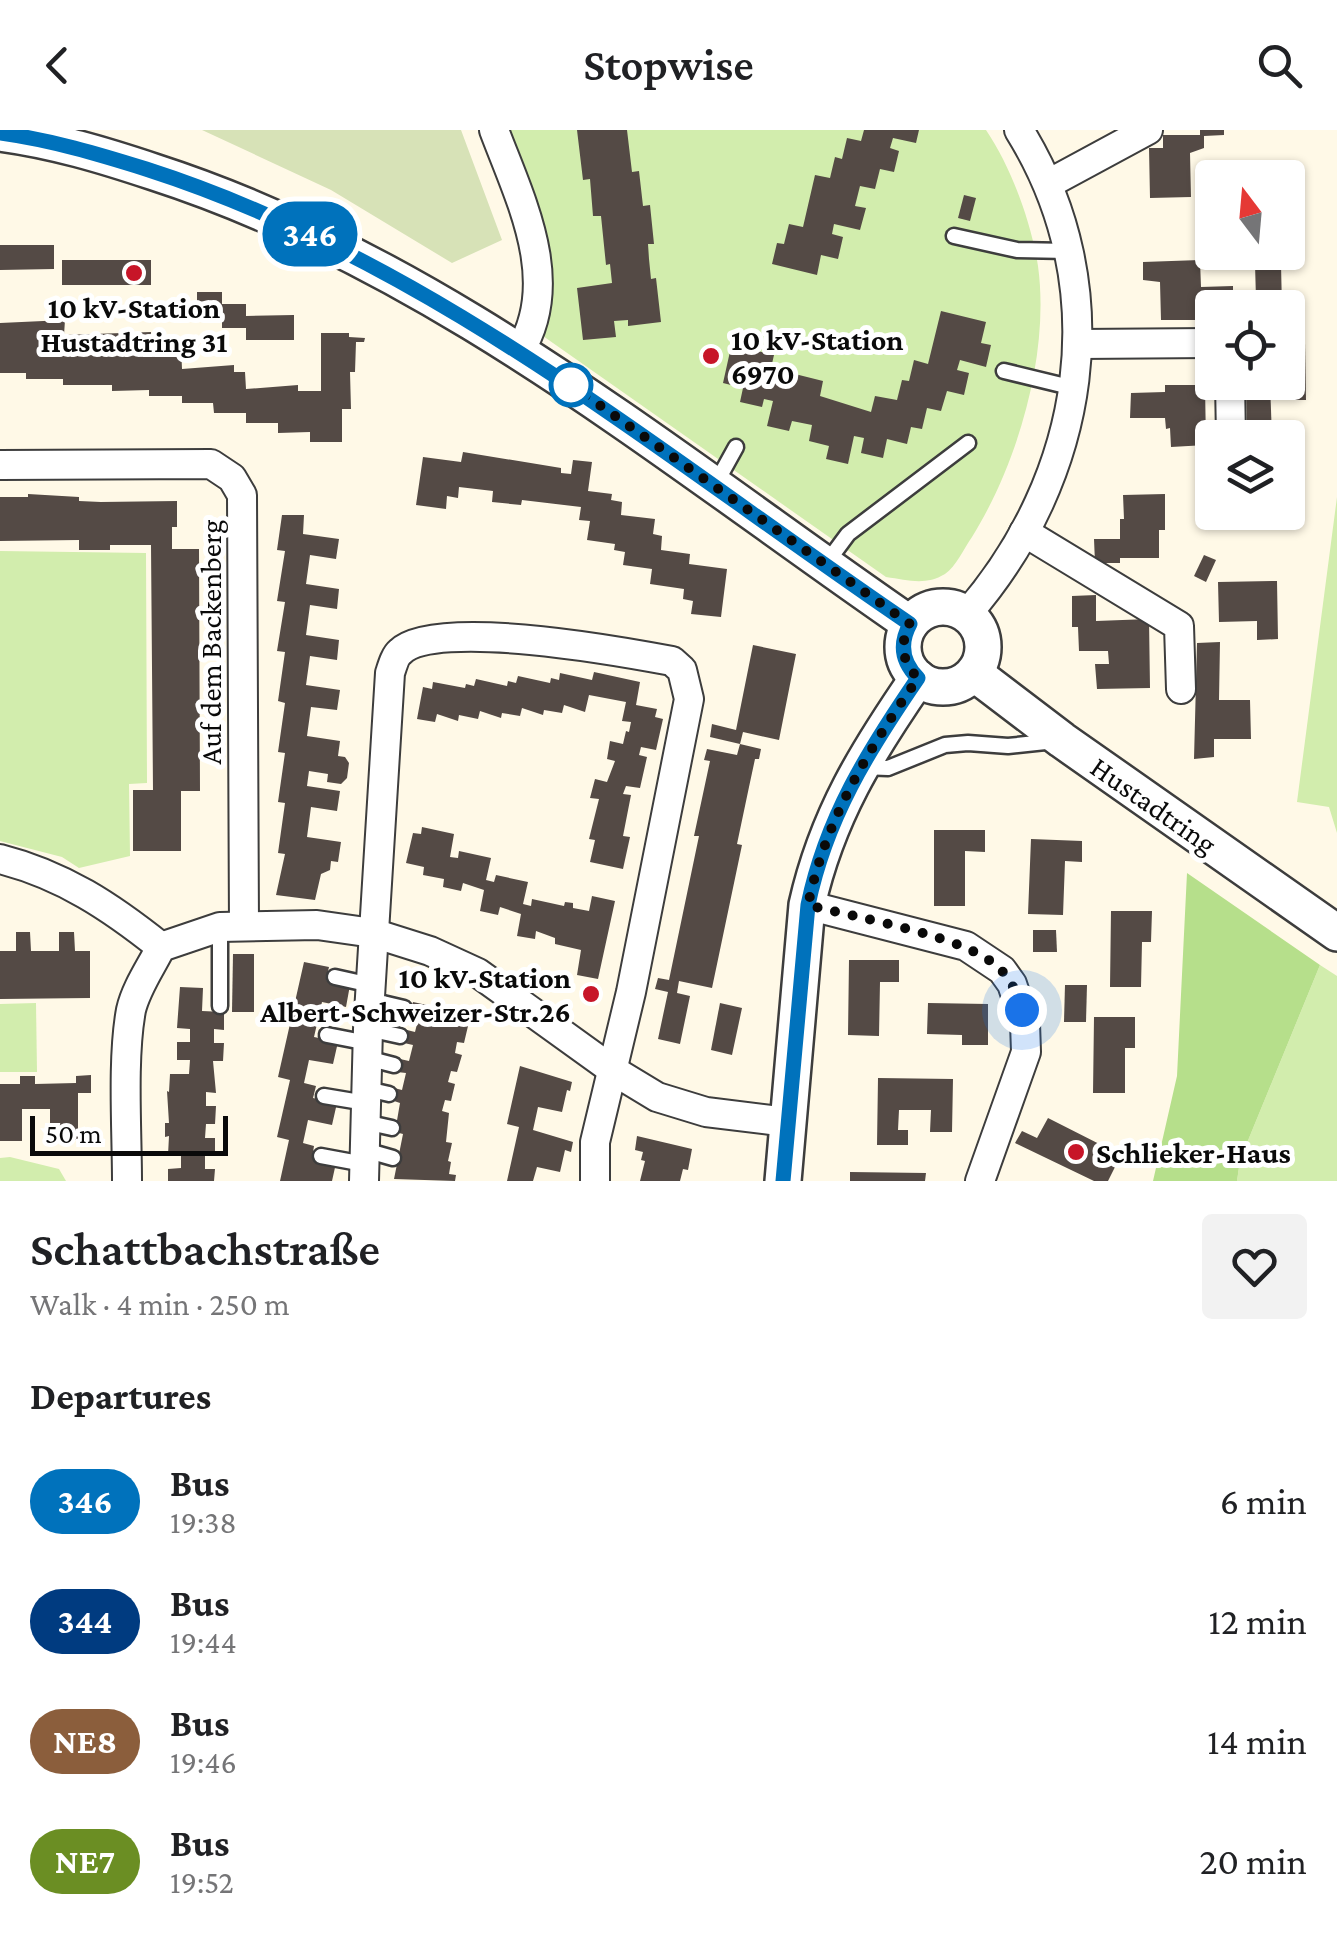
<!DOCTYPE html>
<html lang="en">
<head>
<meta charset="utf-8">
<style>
  body { margin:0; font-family:"Crimson Pro",serif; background:#f2f2f2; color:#202124; height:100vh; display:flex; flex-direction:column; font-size:38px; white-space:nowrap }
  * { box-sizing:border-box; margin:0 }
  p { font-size:32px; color:#757577 }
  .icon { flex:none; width:55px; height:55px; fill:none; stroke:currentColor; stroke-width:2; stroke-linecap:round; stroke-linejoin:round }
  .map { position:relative; height:1051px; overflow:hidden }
  .drawer { display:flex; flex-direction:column; background:#fff; flex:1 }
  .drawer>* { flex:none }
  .badge { padding:0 20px; border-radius:32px; font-size:35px; line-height:65px }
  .needle { width:65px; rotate:344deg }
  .fabs { position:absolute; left:1195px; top:30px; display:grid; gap:20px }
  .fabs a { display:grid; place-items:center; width:110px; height:110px; border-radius:10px; background:#fff; box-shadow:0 2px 8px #0004; font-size:50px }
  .scale { position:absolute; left:30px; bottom:25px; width:198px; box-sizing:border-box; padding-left:10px; border:5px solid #0a0a0a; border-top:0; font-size:28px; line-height:35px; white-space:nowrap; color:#0a0a0a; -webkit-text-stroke:8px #fff; paint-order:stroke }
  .you { position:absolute; width:50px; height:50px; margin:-25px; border:8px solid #fff; border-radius:50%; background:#1a73e8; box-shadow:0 0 0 15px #1a73e833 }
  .map>.badge { position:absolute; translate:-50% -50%; box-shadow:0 0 0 5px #fff }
  h2 { padding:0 30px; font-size:38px; line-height:90px }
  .round { display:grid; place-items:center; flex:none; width:105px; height:105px; border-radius:10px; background:#f2f2f2 }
  .overview { display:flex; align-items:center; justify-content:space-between; height:170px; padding:0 30px }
  h1 { font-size:48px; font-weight:600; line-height:75px }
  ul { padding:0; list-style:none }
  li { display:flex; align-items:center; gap:30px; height:120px; padding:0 30px }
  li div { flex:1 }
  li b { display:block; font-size:38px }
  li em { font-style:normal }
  li .badge { min-width:110px; font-weight:700; text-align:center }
  header { display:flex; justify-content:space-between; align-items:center; height:130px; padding:0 30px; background:#fff; font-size:45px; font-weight:600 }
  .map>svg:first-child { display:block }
  .green { fill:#d2edad }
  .forest { fill:#b6df8b }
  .cemetery { fill:#d7e2b7 }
  .building { fill:#544a45 }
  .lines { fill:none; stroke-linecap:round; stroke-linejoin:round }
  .service-casing { stroke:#3d3d3d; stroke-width:19 }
  .minor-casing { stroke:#3d3d3d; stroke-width:32 }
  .tertiary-casing { stroke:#3d3d3d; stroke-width:40 }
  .service { stroke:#fff; stroke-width:14 }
  .minor { stroke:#fff; stroke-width:28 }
  .tertiary { stroke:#fff; stroke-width:35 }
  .line-casing { stroke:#fff; stroke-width:22 }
  .line { stroke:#0072bc; stroke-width:15 }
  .walk { stroke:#0a0a0a; stroke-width:10; stroke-dasharray:0 18 }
  .poi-dot { fill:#c71528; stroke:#fff; stroke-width:4 }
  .stop-dot { fill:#fff; stroke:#0072bc; stroke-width:5 }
  .labels { text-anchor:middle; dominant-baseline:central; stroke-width:10; stroke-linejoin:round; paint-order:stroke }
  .poi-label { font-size:30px; font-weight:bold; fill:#0a0a0a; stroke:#fff; text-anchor:start }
  .street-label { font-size:30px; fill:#0a0a0a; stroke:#fff }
</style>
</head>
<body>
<header><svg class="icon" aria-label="back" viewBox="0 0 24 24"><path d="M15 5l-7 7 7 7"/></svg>Stopwise<svg class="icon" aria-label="search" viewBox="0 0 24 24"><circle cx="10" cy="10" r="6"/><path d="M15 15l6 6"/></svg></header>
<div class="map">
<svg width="1337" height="1051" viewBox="0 0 1337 1051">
  <rect width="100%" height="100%" fill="#fff9e7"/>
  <!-- green -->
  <g class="green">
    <path d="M 508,0 L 986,0 C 1011,37 1031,91 1038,136 C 1050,223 1018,333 972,407 C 964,418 956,437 945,444 C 925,456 908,450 886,447 L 543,206 L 547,153 L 544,100 Z"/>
    <path d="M 1337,367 L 1337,703 L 1329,677 L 1297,672 Z"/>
    <path d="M 0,421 L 146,423 L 147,653 L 129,654 L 130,726 L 79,738 L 62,727 L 0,711 Z"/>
    <path d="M 1320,835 L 1337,846 L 1337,1051 L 1237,1051 L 1240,1030 Z"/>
    <path d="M 36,873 L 37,942 L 0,942 L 0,874 Z"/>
    <path d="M 10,1027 L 59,1039 L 66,1051 L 0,1051 L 0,1028 Z"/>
  </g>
  <!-- forest -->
  <path class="forest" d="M 1187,743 L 1320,835 L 1240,1030 L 1237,1051 L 1153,1051 L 1177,946 Z"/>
  <!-- cemetery -->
  <path class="cemetery" d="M 202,0 L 461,0 L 502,110 L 452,133 L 331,60 Z"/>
  <!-- building -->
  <g class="building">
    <path d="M 577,0 L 627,0 L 632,42 L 639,41 L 643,76 L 650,75 L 654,114 L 648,114 L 649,129 L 651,149 L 656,148 L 661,192 L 628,196 L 628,190 L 614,191 L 616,207 L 583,210 L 577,158 L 612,153 L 610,134 L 606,135 L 601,86 L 593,86 L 590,49 L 583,50 Z"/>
    <path d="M 864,0 L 919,0 L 916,13 L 893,8 L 890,18 L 899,21 L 894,42 L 880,39 L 875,59 L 860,56 L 855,76 L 866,78 L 860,100 L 834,94 L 832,104 L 843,107 L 838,129 L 821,125 L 817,145 L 772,134 L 777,113 L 784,114 L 789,94 L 803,97 L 815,45 L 830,48 L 835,27 L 842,29 L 847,8 L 861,11 Z"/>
    <path d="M 1200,0 L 1224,0 L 1224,5 L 1204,6 L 1204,18 L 1190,23 L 1191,67 L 1150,68 L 1149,18 L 1163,18 L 1163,5 L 1200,5 Z"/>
    <path d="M 964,65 L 976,68 L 970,91 L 958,88 Z"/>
    <path d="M 1288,98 L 1297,98 L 1298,134 L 1281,134 L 1282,178 L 1245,178 L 1245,169 L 1256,169 L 1255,134 L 1248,135 L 1247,122 L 1288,122 Z"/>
    <path d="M 0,115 L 54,115 L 54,139 L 0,140 Z"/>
    <rect x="62" y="130" width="89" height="25"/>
    <path d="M 1200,130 L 1201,157 L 1233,156 L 1233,178 L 1201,181 L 1201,190 L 1161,190 L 1160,152 L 1143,150 L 1143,132 Z"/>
    <path d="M 197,162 L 222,162 L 222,174 L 246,174 L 246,186 L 294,185 L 294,210 L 246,210 L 246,198 L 222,198 L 222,186 L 197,186 Z"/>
    <path d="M 941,181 L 986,192 L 981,213 L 991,215 L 986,237 L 960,230 L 957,240 L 969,243 L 964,265 L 947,261 L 941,281 L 927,278 L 922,299 L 911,297 L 907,314 L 887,309 L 883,328 L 861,323 L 864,308 L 854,306 L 848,334 L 826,329 L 829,316 L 809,311 L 812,295 L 792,291 L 789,301 L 767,296 L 773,271 L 764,269 L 762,277 L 740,272 L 743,258 L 723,253 L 733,208 L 755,214 L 753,220 L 774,225 L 771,238 L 823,251 L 820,266 L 871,282 L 875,266 L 897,270 L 902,250 L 909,251 L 914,230 L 928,234 Z"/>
    <path d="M 65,190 L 64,205 L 151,202 L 150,216 L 181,216 L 182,239 L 234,235 L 234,242 L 245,242 L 246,259 L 298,255 L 298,261 L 321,261 L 321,203 L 349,203 L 349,207 L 365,208 L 364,212 L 356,212 L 355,242 L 350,242 L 351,279 L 342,279 L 342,312 L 310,312 L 310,302 L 278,303 L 278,293 L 246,293 L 246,283 L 214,283 L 213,273 L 182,273 L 182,266 L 149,266 L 149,260 L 112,261 L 112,255 L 63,255 L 63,249 L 26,249 L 26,243 L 0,243 L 0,193 Z"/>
    <path d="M 1288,213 L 1305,213 L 1306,270 L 1290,270 Z"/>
    <path d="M 1246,252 L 1270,252 L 1272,308 L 1247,308 Z"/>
    <path d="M 1165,255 L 1205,255 L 1206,315 L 1171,317 L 1170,298 L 1166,299 L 1165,288 L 1130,288 L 1131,263 L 1165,262 Z"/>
    <path d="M 463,322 L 561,338 L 561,343 L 571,344 L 573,330 L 592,332 L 588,361 L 612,364 L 611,370 L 622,372 L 621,385 L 655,389 L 653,404 L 662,406 L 661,420 L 690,424 L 689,434 L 727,439 L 721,487 L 691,484 L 693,471 L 683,469 L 684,459 L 650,454 L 652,439 L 623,435 L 625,422 L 614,420 L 615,414 L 587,410 L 590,391 L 579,390 L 581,377 L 522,370 L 521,375 L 492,372 L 493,361 L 459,357 L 458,368 L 447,366 L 446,379 L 416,375 L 423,327 L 461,332 Z"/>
    <rect x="1288" y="327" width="14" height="41"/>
    <path d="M 28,364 L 79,367 L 79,371 L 101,372 L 177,371 L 177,397 L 172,397 L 172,419 L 199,419 L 200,661 L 181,661 L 181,721 L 133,721 L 133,660 L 153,660 L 151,415 L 110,415 L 110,420 L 79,420 L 79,410 L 0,411 L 0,367 L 28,367 Z"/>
    <path d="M 1165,364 L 1165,400 L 1159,400 L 1159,428 L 1120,428 L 1120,433 L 1095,433 L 1094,409 L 1120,409 L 1120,389 L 1124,389 L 1123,365 Z"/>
    <path d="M 1246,382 L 1269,382 L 1269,387 L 1247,388 Z"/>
    <path d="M 282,385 L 304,385 L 303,404 L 339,409 L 336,429 L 310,425 L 306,454 L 339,459 L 337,479 L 310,475 L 306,505 L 339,510 L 337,530 L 310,526 L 306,555 L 340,560 L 337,580 L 311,577 L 307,606 L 340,611 L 338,626 L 345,627 L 349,633 L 347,648 L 341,654 L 327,652 L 328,644 L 309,641 L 307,656 L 340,661 L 337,681 L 311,677 L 307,707 L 341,712 L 338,732 L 331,731 L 330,740 L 321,744 L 315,770 L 276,765 L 285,724 L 278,723 L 285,673 L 278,672 L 285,623 L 278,622 L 285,573 L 278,571 L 285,522 L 277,521 L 285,472 L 277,471 L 285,421 L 277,420 Z"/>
    <path d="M 1204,425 L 1216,430 L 1206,452 L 1194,446 Z"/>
    <path d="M 1277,451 L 1278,509 L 1257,510 L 1257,491 L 1219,492 L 1218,452 Z"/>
    <path d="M 1096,465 L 1096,491 L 1149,489 L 1150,558 L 1097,559 L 1095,534 L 1109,534 L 1108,521 L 1079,521 L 1078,497 L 1072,497 L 1072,466 Z"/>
    <path d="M 1220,512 L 1219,570 L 1250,570 L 1251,609 L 1214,609 L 1214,627 L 1194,629 L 1197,513 Z"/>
    <path d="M 753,515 L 796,524 L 779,610 L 743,602 L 740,614 L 761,619 L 759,629 L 755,629 L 749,657 L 737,714 L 742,715 L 712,858 L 679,851 L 677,863 L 690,866 L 680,914 L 658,909 L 668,862 L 655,859 L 658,848 L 669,850 L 699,706 L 694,706 L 710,631 L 704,630 L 707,619 L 737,625 L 740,614 L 710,607 L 712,594 L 736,600 Z"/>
    <path d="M 594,542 L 640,552 L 636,575 L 657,579 L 655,587 L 663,589 L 656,620 L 641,617 L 639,625 L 647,627 L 640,658 L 626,656 L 623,664 L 631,665 L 623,706 L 630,707 L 623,739 L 590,732 L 595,710 L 589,709 L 599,669 L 590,668 L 595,649 L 607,652 L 615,631 L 607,629 L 610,611 L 623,614 L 626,601 L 629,602 L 631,592 L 622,591 L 626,572 L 589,565 L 585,582 L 564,575 L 562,583 L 544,580 L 543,585 L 522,578 L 520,586 L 502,583 L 501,588 L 480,581 L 478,589 L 459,585 L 458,591 L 437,584 L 435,592 L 417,589 L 423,557 L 432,559 L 433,552 L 465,558 L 466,554 L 474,556 L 476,549 L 507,556 L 508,551 L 516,553 L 518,546 L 550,553 L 551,548 L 559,550 L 560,543 L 592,550 Z"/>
    <path d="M 422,697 L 454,704 L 450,727 L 458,728 L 459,721 L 491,728 L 486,750 L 494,752 L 496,745 L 528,752 L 523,774 L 531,776 L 532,769 L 564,776 L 565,772 L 573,773 L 573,778 L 589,781 L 592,766 L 615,771 L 598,849 L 577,845 L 581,820 L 555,814 L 555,808 L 536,801 L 535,809 L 517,806 L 521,784 L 500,777 L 498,785 L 480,781 L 484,760 L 463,753 L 461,761 L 443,757 L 444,749 L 423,745 L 424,737 L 406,733 L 413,703 L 421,704 Z"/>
    <path d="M 934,700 L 985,700 L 985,722 L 965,721 L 965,776 L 934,776 Z"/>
    <path d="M 1031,709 L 1082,711 L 1082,732 L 1065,731 L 1063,785 L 1028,784 Z"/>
    <path d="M 1111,781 L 1152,781 L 1151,812 L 1142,812 L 1141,857 L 1110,857 Z"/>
    <path d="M 1033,800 L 1056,800 L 1057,822 L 1033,822 Z"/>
    <path d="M 16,802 L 30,802 L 31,821 L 59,821 L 59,802 L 74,802 L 75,821 L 90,821 L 90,868 L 0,869 L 0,821 L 16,821 Z"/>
    <path d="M 233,824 L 254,824 L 254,882 L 232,882 Z"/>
    <path d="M 849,830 L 899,830 L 899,852 L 880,852 L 879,906 L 848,905 Z"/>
    <path d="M 304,832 L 329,837 L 326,850 L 350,855 L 346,877 L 322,872 L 314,907 L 338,912 L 333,934 L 309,930 L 304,953 L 316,956 L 313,968 L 337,973 L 332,995 L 308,990 L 303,1013 L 314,1016 L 312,1028 L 336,1033 L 332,1051 L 280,1051 L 289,1010 L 277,1007 L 290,950 L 278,947 Z"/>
    <path d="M 1065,855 L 1087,855 L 1086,892 L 1064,892 Z"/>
    <path d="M 180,857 L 203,858 L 202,881 L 224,882 L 224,900 L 214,899 L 214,913 L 224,913 L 223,931 L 213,931 L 216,963 L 206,962 L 206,976 L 216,976 L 215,994 L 206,994 L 205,1008 L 215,1008 L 215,1026 L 205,1026 L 205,1039 L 215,1039 L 214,1051 L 168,1051 L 168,1039 L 181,1038 L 181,1025 L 168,1025 L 169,1006 L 165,1007 L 165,993 L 169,993 L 167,961 L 169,962 L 170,944 L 189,944 L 190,930 L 177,930 L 177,912 L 190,912 L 190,899 L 177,898 Z"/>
    <path d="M 588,857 L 596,859 L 594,871 L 586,870 Z"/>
    <path d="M 413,872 L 464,883 L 461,895 L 468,896 L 464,913 L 457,912 L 455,923 L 462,925 L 457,942 L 451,941 L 448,952 L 455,954 L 451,971 L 445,970 L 442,981 L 449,983 L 446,1012 L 452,1013 L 448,1031 L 451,1032 L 449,1044 L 456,1045 L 455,1051 L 394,1049 L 403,1004 L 395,1002 L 400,973 L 391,970 L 394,958 L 402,960 L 406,943 L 397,942 L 400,929 L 409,931 L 413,915 L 404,913 L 407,900 L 415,902 L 419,886 L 410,884 Z"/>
    <path d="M 720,873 L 742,878 L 732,925 L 711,920 Z"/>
    <path d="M 928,873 L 988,874 L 988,915 L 962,915 L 962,905 L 927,904 Z"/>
    <path d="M 1094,887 L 1135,887 L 1135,918 L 1125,918 L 1125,963 L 1093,963 Z"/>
    <path d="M 520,936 L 572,952 L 570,961 L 567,960 L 562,982 L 538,977 L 533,1000 L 573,1012 L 571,1022 L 565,1020 L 560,1042 L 537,1037 L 533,1051 L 507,1051 L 519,997 L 507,994 Z"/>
    <path d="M 91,945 L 91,963 L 78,963 L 78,1010 L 50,1010 L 50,979 L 22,979 L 22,1011 L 0,1011 L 0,954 L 20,954 L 20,946 L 35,946 L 35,954 L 76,953 L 76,946 Z"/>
    <path d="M 878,948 L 953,949 L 952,1002 L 930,1002 L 931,980 L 899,980 L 898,1000 L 908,1000 L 908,1015 L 877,1015 Z"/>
    <path d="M 1048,988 L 1121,1025 L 1108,1051 L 1094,1051 L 1015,1013 L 1022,1001 L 1037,1008 Z"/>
    <path d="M 637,1006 L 692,1019 L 688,1040 L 683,1039 L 680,1051 L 640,1051 L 645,1031 L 641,1030 L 643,1022 L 635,1020 Z"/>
    <path d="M 850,1042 L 926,1043 L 925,1051 L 850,1051 Z"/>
  </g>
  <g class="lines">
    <defs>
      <g id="service">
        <path d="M 954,106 L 1017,120 L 1068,121"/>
        <path d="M 1004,241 L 1074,258"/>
        <path d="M 715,355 L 736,317"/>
        <path d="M 825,435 L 848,404 L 968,313"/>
        <path d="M 862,637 L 888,638 L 945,615 L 968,613 L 1008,616 L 1055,611"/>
        <path d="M 220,797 L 220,876"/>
        <path d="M 335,847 L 371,855"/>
        <path d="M 370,870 L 404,878"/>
        <path d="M 368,899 L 400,906"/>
        <path d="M 327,905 L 368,913"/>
        <path d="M 367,928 L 394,935"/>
        <path d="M 367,959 L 389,964"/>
        <path d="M 324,966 L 366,973"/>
        <path d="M 365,992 L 392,998"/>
        <path d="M 365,1020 L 393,1028"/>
        <path d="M 321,1026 L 364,1034"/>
      </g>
      <g id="minor">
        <path d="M 494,0 C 520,69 563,152 519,222"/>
        <path d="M 1048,54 L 1148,0"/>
        <path d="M 1079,214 L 1212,213"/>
        <path d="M 1230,252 L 1231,308"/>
        <path d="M 0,335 L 211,334 L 232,348 L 242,365 L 244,796"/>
        <path d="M 1024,402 L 1179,496 L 1181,559"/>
        <path d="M 967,484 C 1086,347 1117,158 1019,0"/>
        <path d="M 0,729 C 63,745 111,777 161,817"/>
        <path d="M 807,775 L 966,816 L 1002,840 L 1012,854 L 1025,893 L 1026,922 L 980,1051"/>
        <path d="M 127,1051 C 127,1001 122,928 131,880 C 136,858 151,837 161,817 L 220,797 L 317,795 L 373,803 L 430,821 L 478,843 L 614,941 L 657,967 L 706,982 L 787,992"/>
        <path d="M 364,1051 L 368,899 L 390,543 C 392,537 395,526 400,522 C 434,487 624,522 672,531 L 682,540 L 689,569 L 631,862 L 595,1012 L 595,1051"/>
      </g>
      <g id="tertiary">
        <path d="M 0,3 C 53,10 103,25 154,42 C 436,133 669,328 910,494"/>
        <circle cx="943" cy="517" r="40"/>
        <path d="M 974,543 L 1062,610 L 1337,803"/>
        <path d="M 783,1051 L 807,775 C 827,686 867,622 918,548"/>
      </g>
    </defs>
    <!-- service casing -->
    <use href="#service" class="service-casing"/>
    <!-- minor casing -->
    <use href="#minor" class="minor-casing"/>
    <!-- tertiary casing -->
    <use href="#tertiary" class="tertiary-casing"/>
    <!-- service -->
    <use href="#service" class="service"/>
    <!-- minor -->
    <use href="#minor" class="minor"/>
    <!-- tertiary -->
    <use href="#tertiary" class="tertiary"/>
  </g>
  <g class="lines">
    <defs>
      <path id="line" d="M 0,3 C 51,10 98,24 146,39 C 433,131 665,328 910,494 C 899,514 902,532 918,548 C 868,621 826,688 808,775 L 783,1051"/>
    </defs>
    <!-- line casing -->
    <use href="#line" class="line-casing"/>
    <!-- line -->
    <use href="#line" class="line"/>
    <!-- walk -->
    <path class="walk" d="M 571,255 L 910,494 C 899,514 902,532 918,548 C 868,621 826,688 808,775 C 856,788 968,806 1000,839 C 1012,850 1017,865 1022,880"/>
  </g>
  <!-- markers -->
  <g class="poi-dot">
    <circle cx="134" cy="143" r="10"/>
    <circle cx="711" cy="226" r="10"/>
    <circle cx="591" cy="864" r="10"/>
    <circle cx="1076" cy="1022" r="10"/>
  </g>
  <circle class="stop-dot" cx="571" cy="255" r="20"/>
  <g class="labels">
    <!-- poi labels -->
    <g class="poi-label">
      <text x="134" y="177" text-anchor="middle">10 kV-Station<tspan x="134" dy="34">Hustadtring 31</tspan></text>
      <text x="731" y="209">10 kV-Station<tspan x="731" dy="34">6970</tspan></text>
      <text x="571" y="847" text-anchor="end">10 kV-Station<tspan x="571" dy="34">Albert-Schweizer-Str.26</tspan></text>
      <text x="1096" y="1022">Schlieker-Haus</text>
    </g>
    <!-- street labels -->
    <g class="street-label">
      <text transform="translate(210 512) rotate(-90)">Auf dem Backenberg</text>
      <text transform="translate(1154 675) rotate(35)">Hustadtring</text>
    </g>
  </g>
</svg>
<div class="fabs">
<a><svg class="needle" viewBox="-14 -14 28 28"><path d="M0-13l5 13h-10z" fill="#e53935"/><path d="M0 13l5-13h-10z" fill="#757577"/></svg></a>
<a><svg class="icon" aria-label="locate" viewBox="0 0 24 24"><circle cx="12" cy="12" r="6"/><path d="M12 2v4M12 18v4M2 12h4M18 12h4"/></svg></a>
<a><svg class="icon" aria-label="layers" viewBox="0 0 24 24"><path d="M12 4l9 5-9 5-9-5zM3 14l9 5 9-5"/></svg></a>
</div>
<div class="scale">50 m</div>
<div class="you" style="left:1022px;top:880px"></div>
<b class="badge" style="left:310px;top:104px;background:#0072bc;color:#fff">346</b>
</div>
<section class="drawer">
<div class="overview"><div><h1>Schattbachstraße</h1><p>Walk · 4 min · 250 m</p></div><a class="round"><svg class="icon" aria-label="heart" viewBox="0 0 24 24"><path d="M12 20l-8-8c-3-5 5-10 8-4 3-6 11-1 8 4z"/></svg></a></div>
<h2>Departures</h2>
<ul>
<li><span class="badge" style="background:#0072bc;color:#fff">346</span><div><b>Bus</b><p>19:38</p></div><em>6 min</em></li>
<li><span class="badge" style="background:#003b80;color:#fff">344</span><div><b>Bus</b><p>19:44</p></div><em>12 min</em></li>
<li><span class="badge" style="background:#8b5e3c;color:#fff">NE8</span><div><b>Bus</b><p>19:46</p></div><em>14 min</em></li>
<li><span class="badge" style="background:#6b8e23;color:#fff">NE7</span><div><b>Bus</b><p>19:52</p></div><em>20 min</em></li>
</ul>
</section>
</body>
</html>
